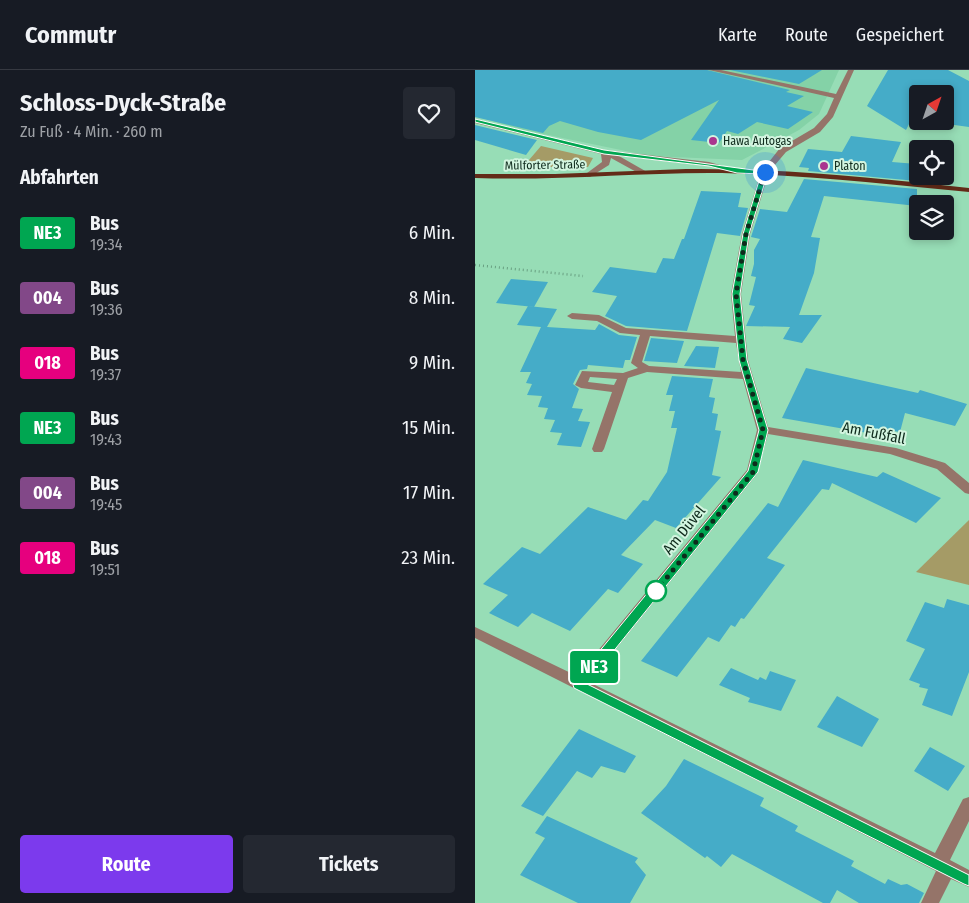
<!DOCTYPE html>
<html lang="de">
<head>
<meta charset="utf-8">
<style>
  body { margin:0; font-family:"Fira Sans Condensed",sans-serif; background:#242831; color:#f1f3f6; height:100vh; display:flex; flex-direction:column; font-size:19px; white-space:nowrap }
  * { box-sizing:border-box; margin:0 }
  p { font-size:16px; color:#9ea1a6 }
  .icon { flex:none; width:28px; height:28px; fill:none; stroke:currentColor; stroke-width:2; stroke-linecap:round; stroke-linejoin:round }
  .map { position:relative; flex:1; overflow:hidden }
  .sheet { display:flex; flex-direction:column; background:#171b24; width:475px }
  .sheet>* { flex:none }
  .badge { padding:0 10px; border-radius:4px; font-size:18px; line-height:32px }
  .needle { width:32px; rotate:40deg }
  .tools { position:absolute; left:434px; top:15px; display:grid; gap:10px }
  .tools a { display:grid; place-items:center; width:45px; height:45px; border-radius:5px; background:#171b24; box-shadow:0 2px 8px #0003; font-size:25px }
  .you { position:absolute; width:25px; height:25px; margin:-12px; border:4px solid #fff; border-radius:50%; background:#1a73e8; box-shadow:0 0 0 8px #1a73e833 }
  .map>.badge { position:absolute; translate:-50% -50%; box-shadow:0 0 0 2px #fff }
  h2 { padding:0 20px; font-size:19px; line-height:45px }
  .round { display:grid; place-items:center; flex:none; width:52px; height:52px; border-radius:5px; background:#242831 }
  .headline { display:flex; align-items:center; justify-content:space-between; height:85px; padding:0 20px }
  h1 { font-size:24px; font-weight:700; line-height:38px }
  .primary-button { display:flex; gap:10px; margin-top:auto; padding:10px 20px }
  .primary-button a { flex:1; height:58px; border-radius:5px; background:#7c3aed; color:#fff; font-size:20px; font-weight:700; line-height:58px; text-align:center }
  .primary-button a+a { background:#242831; color:#f1f3f6 }
  ul { padding:0; list-style:none }
  li { display:flex; align-items:center; gap:15px; height:65px; padding:0 20px }
  li div { flex:1 }
  li b { display:block; font-size:19px }
  li em { font-style:normal }
  li .badge { min-width:55px; font-weight:700; text-align:center }
  header { display:flex; align-items:center; gap:30px; box-sizing:border-box; height:70px; padding:0 25px; background:#171b24; border-bottom:1px solid #363941 }
  header strong { font-size:24px }
  nav { display:flex; gap:28px; margin-inline-start:auto; font-size:18px }
  main { display:flex; flex:1; min-height:0 }
  .map>svg:first-child { display:block }
  .built { fill:#84d2a7 }
  .green { fill:#a59b66 }
  .building { fill:#45acc8; fill-rule:evenodd }
  .lines { fill:none; stroke-linecap:round; stroke-linejoin:round }
  .path { stroke:#69a082; stroke-width:2.5; stroke-dasharray:1 3; stroke-linecap:butt }
  .minor { fill:#957469; fill-rule:evenodd }
  .major { fill:#632b18; fill-rule:evenodd }
  .line { fill:#00a651; stroke:#fff }
  .walk { stroke:#0e2a1c; stroke-width:5; stroke-dasharray:0 9 }
  .poi-dot { fill:#aa358e; stroke:#d3f5e0; stroke-width:2 }
  .stop-dot { fill:#fff; stroke:#00a651; stroke-width:2.5 }
  .labels { text-anchor:middle; dominant-baseline:central; stroke-width:4; stroke-linejoin:round; paint-order:stroke }
  .far-poi-label { font-size:12px; fill:#0e2a1c; stroke:#d3f5e0; text-anchor:start }
  .far-street-label { font-size:12px; fill:#0e2a1c; stroke:#d3f5e0 }
  .street-label { font-size:15px; fill:#0e2a1c; stroke:#d3f5e0 }
</style>
</head>
<body>
<header>
<strong>Commutr</strong>
<nav><a>Karte</a><a>Route</a><a>Gespeichert</a></nav>
</header>
<main>
<section class="sheet">
<div class="headline"><div><h1>Schloss-Dyck-Straße</h1><p>Zu Fuß · 4 Min. · 260 m</p></div><a class="round"><svg class="icon" aria-label="heart" viewBox="0 0 24 24"><path d="M12 20l-8-8c-3-5 5-10 8-4 3-6 11-1 8 4z"/></svg></a></div>
<h2>Abfahrten</h2>
<ul>
<li><span class="badge" style="background:#00a651;color:#fff">NE3</span><div><b>Bus</b><p>19:34</p></div><em>6 Min.</em></li>
<li><span class="badge" style="background:#824888;color:#fff">004</span><div><b>Bus</b><p>19:36</p></div><em>8 Min.</em></li>
<li><span class="badge" style="background:#e6007e;color:#fff">018</span><div><b>Bus</b><p>19:37</p></div><em>9 Min.</em></li>
<li><span class="badge" style="background:#00a651;color:#fff">NE3</span><div><b>Bus</b><p>19:43</p></div><em>15 Min.</em></li>
<li><span class="badge" style="background:#824888;color:#fff">004</span><div><b>Bus</b><p>19:45</p></div><em>17 Min.</em></li>
<li><span class="badge" style="background:#e6007e;color:#fff">018</span><div><b>Bus</b><p>19:51</p></div><em>23 Min.</em></li>
</ul>
<div class="primary-button"><a>Route</a><a>Tickets</a></div>
</section>
<div class="map">
<svg width="494" height="833" viewBox="0 0 494 833">
  <rect width="100%" height="100%" fill="#97ddb6"/>
  <!-- built -->
  <path class="built" d="M 0,0 L 364,0 L 344,44 L 324,60 L 267,90 L 175,86 L 49,60 L 0,46 Z"/>
  <!-- green -->
  <g class="green">
    <path d="M 66,76 L 118,88 L 113,97 L 48,97 Z"/>
    <path d="M 494,450 L 494,515 L 441,502 Z"/>
  </g>
  <!-- building -->
  <g class="building">
    <path d="M 0,0 L 232,0 L 315,20 L 311,22 L 329,26 L 312,36 L 338,42 L 313,59 L 282,52 L 263,64 L 252,61 L 244,73 L 216,70 L 244,30 L 166,70 L 123,62 L 85,51 L 74,56 L 68,63 L 0,47 Z"/>
    <path d="M 255,0 L 347,0 L 324,14 Z"/>
    <path d="M 413,0 L 473,0 L 494,11 L 494,57 L 465,53 L 463,58 L 434,54 L 431,60 L 392,36 ZM 442,24 L 470,24 L 470,51 L 442,51 Z"/>
    <path d="M 0,55 L 62,70 L 51,85 L 0,70 Z"/>
    <path d="M 376,66 L 426,72 L 417,92 L 442,94 L 442,111 L 333,101 L 334,98 L 324,97 L 333,79 L 367,82 Z"/>
    <path d="M 329,109 L 442,119 L 442,136 L 349,126 L 336,167 L 345,168 L 339,203 L 324,245 L 347,245 L 327,273 L 308,269 L 315,257 L 271,256 L 280,236 L 274,235 L 281,207 L 276,206 L 279,194 L 279,180 L 285,169 L 276,167 L 285,139 L 312,142 Z"/>
    <path d="M 226,121 L 266,123 L 263,137 L 273,138 L 265,166 L 242,163 L 212,261 L 151,256 L 130,246 L 142,226 L 117,222 L 135,197 L 181,203 L 188,188 L 199,189 L 207,169 L 209,169 Z"/>
    <path d="M 36,209 L 73,212 L 59,237 L 21,233 Z"/>
    <path d="M 53,236 L 82,239 L 72,257 L 120,260 L 124,254 L 144,265 L 162,267 L 155,290 L 150,290 L 148,298 L 113,295 L 112,299 L 105,300 L 98,314 L 104,319 L 97,338 L 108,339 L 103,351 L 115,352 L 106,377 L 82,375 L 87,363 L 75,362 L 80,350 L 69,349 L 73,338 L 63,337 L 67,326 L 52,325 L 57,314 L 51,313 L 56,302 L 45,302 L 66,257 L 42,255 Z"/>
    <path d="M 176,268 L 209,271 L 202,293 L 169,291 Z"/>
    <path d="M 221,276 L 244,277 L 240,298 L 209,296 Z"/>
    <path d="M 331,298 L 443,323 L 445,320 L 492,334 L 480,356 L 430,343 L 425,362 L 406,359 L 404,365 L 307,348 Z"/>
    <path d="M 197,306 L 238,309 L 234,327 L 240,328 L 237,343 L 243,344 L 240,360 L 246,361 L 237,405 L 246,407 L 201,458 L 180,450 L 146,485 L 168,494 L 143,523 L 133,519 L 95,561 L 57,543 L 43,557 L 14,543 L 33,525 L 8,514 L 47,477 L 65,484 L 113,437 L 151,450 L 168,430 L 173,431 L 192,402 L 202,358 L 196,358 L 200,341 L 194,341 L 198,325 L 191,325 Z"/>
    <path d="M 328,390 L 402,407 L 408,402 L 466,428 L 441,453 L 357,413 L 354,420 L 347,419 L 292,488 L 310,495 L 269,549 L 266,548 L 260,557 L 256,555 L 244,572 L 233,567 L 202,607 L 166,591 L 293,433 L 303,437 Z"/>
    <path d="M 472,529 L 494,535 L 494,602 L 477,646 L 447,635 L 453,619 L 444,617 L 445,614 L 434,610 L 450,579 L 431,571 L 450,532 L 469,538 Z"/>
    <path d="M 256,598 L 283,610 L 285,607 L 291,610 L 295,601 L 321,610 L 306,641 L 273,632 L 275,628 L 244,615 Z"/>
    <path d="M 362,626 L 404,649 L 387,677 L 342,657 Z"/>
    <path d="M 104,659 L 161,686 L 150,703 L 126,696 L 117,708 L 102,701 L 68,746 L 46,736 Z"/>
    <path d="M 455,677 L 490,696 L 473,721 L 439,701 Z"/>
    <path d="M 209,689 L 289,728 L 285,736 L 323,756 L 320,761 L 379,791 L 376,796 L 410,814 L 413,809 L 426,815 L 432,814 L 449,823 L 444,833 L 384,833 L 362,820 L 355,833 L 348,833 L 257,784 L 246,797 L 232,786 L 230,788 L 166,743 L 191,716 Z"/>
    <path d="M 72,746 L 163,788 L 160,792 L 171,805 L 155,833 L 103,833 L 45,805 L 70,768 L 60,763 Z"/>
  </g>
  <g class="lines">
    <!-- path -->
    <path class="path" d="M 0,195 L 108,206"/>
    <!-- minor -->
    <g class="minor">
      <path d="M 234,0 L 246,0 L 361,24 L 373,0 L 379,0 L 358,47 L 345,62 L 311,82 L 294,102 L 275,164 L 266,224 L 273,290 L 293,357 L 421,378 L 470,393 L 494,413 L 494,424 L 490,423 L 462,399 L 415,384 L 293,364 L 282,404 L 114,612 L 460,783 L 488,729 L 494,727 L 494,751 L 475,790 L 494,800 L 494,817 L 476,809 L 464,833 L 446,833 L 461,801 L 0,568 L 0,557 L 102,606 L 272,400 L 282,360 L 268,309 L 172,302 L 153,308 L 129,379 L 127,382 L 119,382 L 117,379 L 137,322 L 106,318 L 100,315 L 107,301 L 148,303 L 163,298 L 156,293 L 165,265 L 145,263 L 122,251 L 97,249 L 92,246 L 97,243 L 124,245 L 151,258 L 260,266 L 256,224 L 267,164 L 286,102 L 305,78 L 339,58 L 352,44 L 359,28 ZM 175,266 L 261,273 L 266,302 L 174,296 L 167,292 ZM 115,307 L 142,309 L 139,315 L 113,312 Z"/>
      <path d="M 0,49 L 129,80 L 234,92 L 266,101 L 262,103 L 234,96 L 144,86 L 172,102 L 165,104 L 136,88 L 134,95 L 115,107 L 112,107 L 112,103 L 127,92 L 126,84 L 0,53 Z"/>
    </g>
    <!-- major -->
    <path class="major" d="M 211,99 C 306,98 400,108 494,118 L 494,122 C 412,114 330,105 247,103 C 165,102 83,111 0,108 L 0,104 L 80,104 Z"/>
  </g>
  <!-- line -->
  <path class="line" d="M 0,49 L 129,80 L 293,102 L 274,164 L 265,224 L 272,290 L 293,360 L 283,402 L 112,614 L 494,805 L 494,816 L 489,814 L 99,618 L 98,615 L 99,612 L 273,401 L 284,360 L 264,290 L 257,224 L 268,164 L 286,104 L 262,103 L 234,96 L 129,84 L 0,52 Z"/>
  <g class="lines">
    <!-- walk -->
    <path class="walk" d="M 181,521 L 278,402 L 288,360 L 268,290 L 261,224 L 271,164 L 290,102"/>
  </g>
  <!-- markers -->
  <g class="poi-dot">
    <circle cx="238" cy="71" r="5"/>
    <circle cx="349" cy="96" r="5"/>
  </g>
  <circle class="stop-dot" cx="181" cy="521" r="10"/>
  <g class="labels">
    <!-- far-poi labels -->
    <g class="far-poi-label">
      <text x="248" y="71">Hawa Autogas</text>
      <text x="359" y="96">Platon</text>
    </g>
    <!-- far-street labels -->
    <g class="far-street-label">
      <text transform="translate(70 95) rotate(-1)">Mülforter Straße</text>
    </g>
    <!-- street labels -->
    <g class="street-label">
      <text transform="translate(399 363) rotate(11)">Am Fußfall</text>
      <text transform="translate(209 460) rotate(-51)">Am Düvel</text>
    </g>
  </g>
</svg>
<div class="tools">
<a><svg class="needle" viewBox="-14 -14 28 28"><path d="M0-13l5 13h-10z" fill="#e53935"/><path d="M0 13l5-13h-10z" fill="#9ea1a6"/></svg></a>
<a><svg class="icon" aria-label="locate" viewBox="0 0 24 24"><circle cx="12" cy="12" r="6"/><path d="M12 2v4M12 18v4M2 12h4M18 12h4"/></svg></a>
<a><svg class="icon" aria-label="layers" viewBox="0 0 24 24"><path d="M12 4l9 5-9 5-9-5zM3 14l9 5 9-5"/></svg></a>
</div>
<div class="you" style="left:290px;top:102px"></div>
<b class="badge" style="left:119px;top:597px;background:#00a651;color:#fff">NE3</b>
</div>
</main>
</body>
</html>
